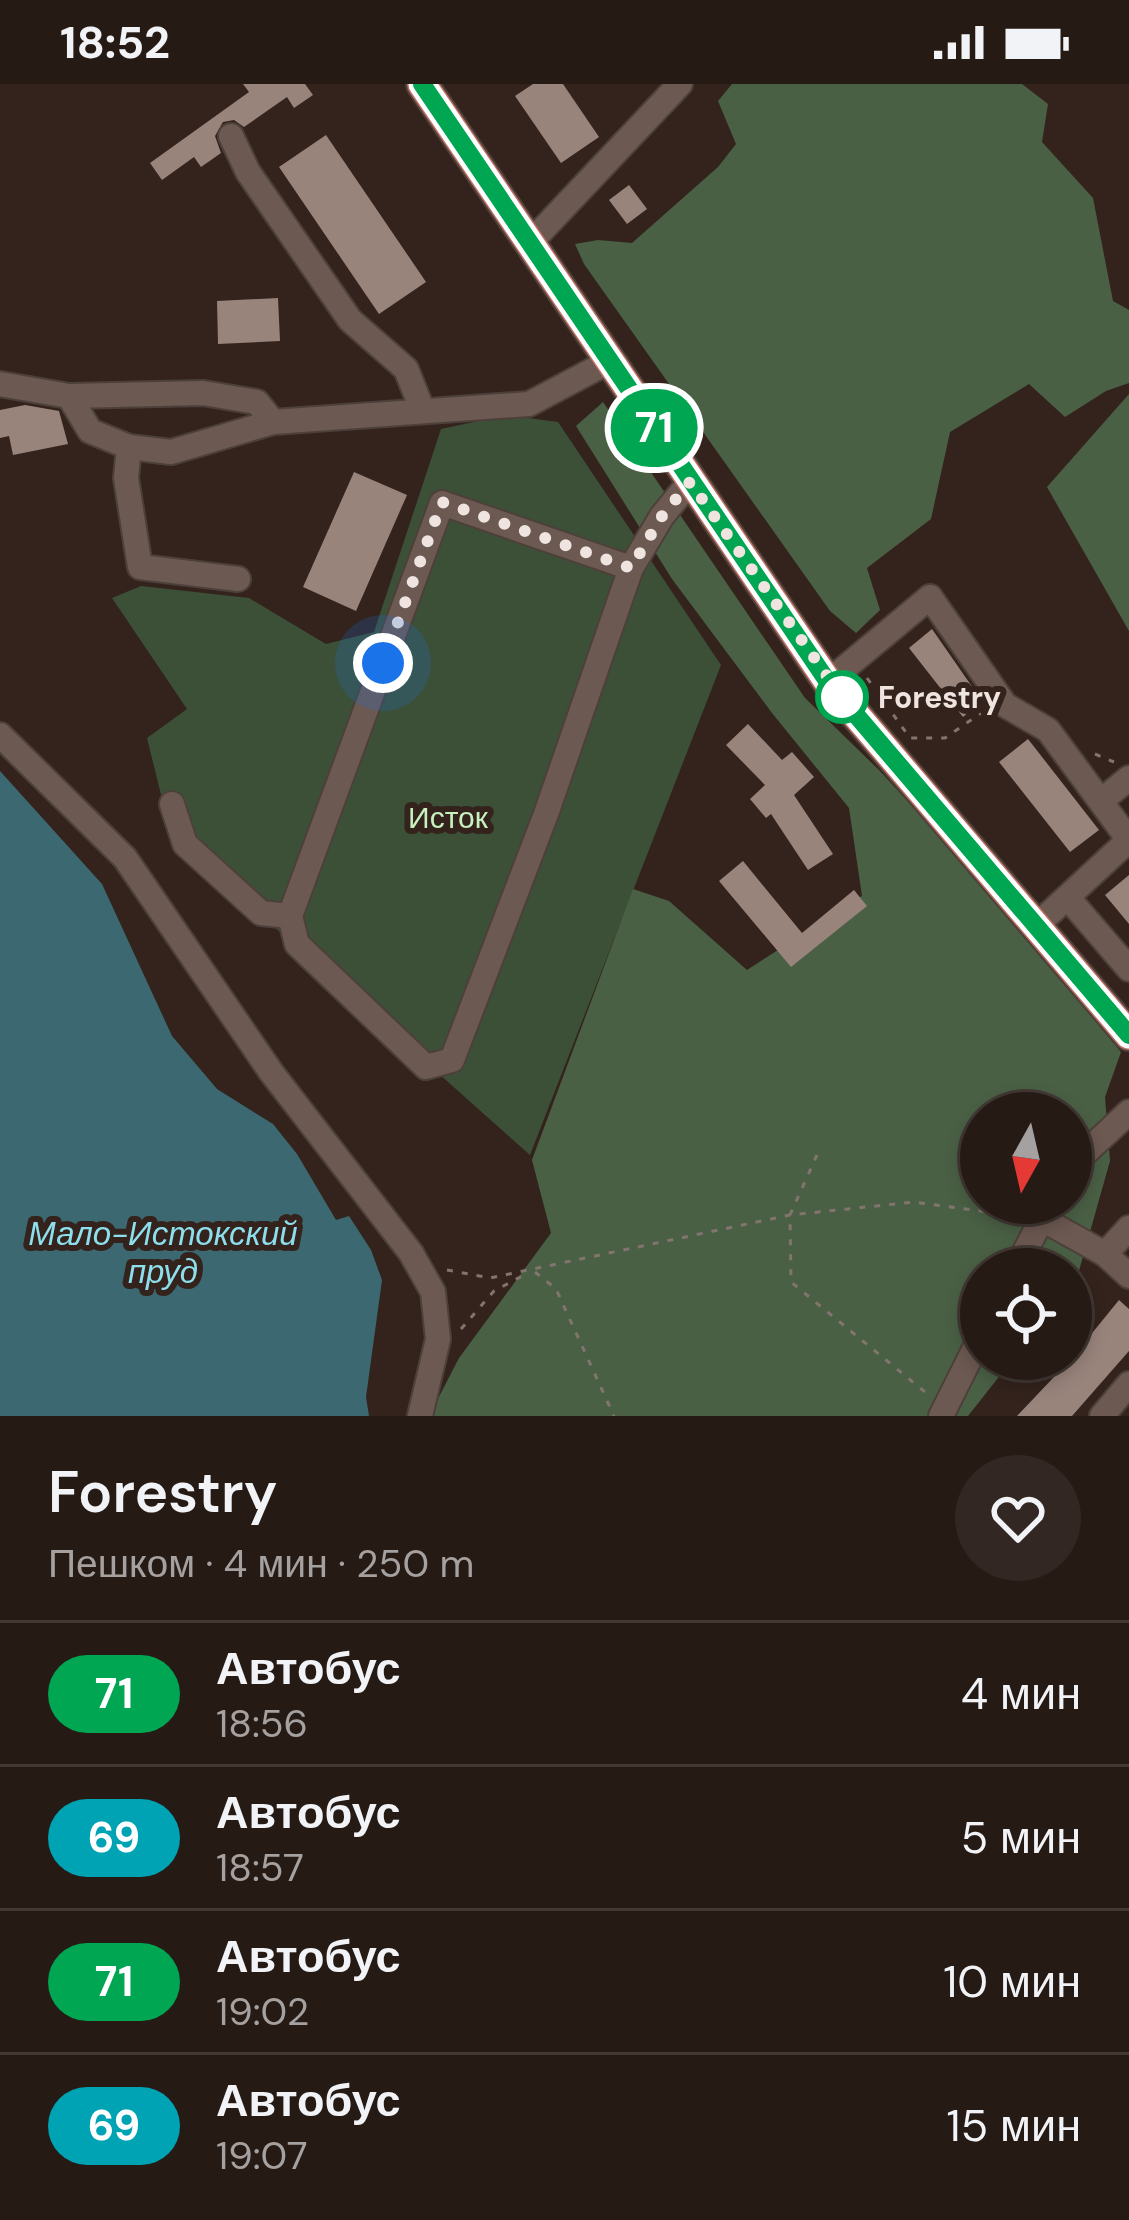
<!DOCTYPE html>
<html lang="ru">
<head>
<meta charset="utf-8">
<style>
  body { margin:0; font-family:"DM Sans",sans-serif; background:#322722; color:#f1f3f6; height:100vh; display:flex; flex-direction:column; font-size:45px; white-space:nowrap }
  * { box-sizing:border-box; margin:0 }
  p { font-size:39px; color:#a4a1a0 }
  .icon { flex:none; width:66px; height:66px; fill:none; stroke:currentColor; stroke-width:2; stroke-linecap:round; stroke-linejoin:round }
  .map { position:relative; height:1332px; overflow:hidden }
  .sheet { display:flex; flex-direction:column; background:#261a15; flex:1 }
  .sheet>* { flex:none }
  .badge { padding:0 24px; border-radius:39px; font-size:42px; line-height:78px }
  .needle { width:78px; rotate:188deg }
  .buttons { position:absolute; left:960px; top:1008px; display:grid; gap:24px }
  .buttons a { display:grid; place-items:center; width:132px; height:132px; border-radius:50%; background:#261a15; box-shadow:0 6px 18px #0003,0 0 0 3px #423834; font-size:60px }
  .you { position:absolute; width:60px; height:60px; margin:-30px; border:9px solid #fff; border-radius:50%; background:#1a73e8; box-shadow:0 0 0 18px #1a73e833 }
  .map>.badge { position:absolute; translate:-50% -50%; box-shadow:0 0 0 6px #fff }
  .round { display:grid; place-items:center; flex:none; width:126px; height:126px; border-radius:63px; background:#322722 }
  .headline { display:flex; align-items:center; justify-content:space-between; height:204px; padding:0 48px }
  h1 { font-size:57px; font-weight:600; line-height:90px }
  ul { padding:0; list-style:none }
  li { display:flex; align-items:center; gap:36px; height:144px; padding:0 48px; border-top:3px solid #423834 }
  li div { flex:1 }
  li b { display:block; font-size:45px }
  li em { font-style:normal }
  li .badge { min-width:132px; font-weight:700; text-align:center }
  .status { display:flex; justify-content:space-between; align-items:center; height:84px; padding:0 60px; background:#261a15; direction:ltr }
  .status svg { height:33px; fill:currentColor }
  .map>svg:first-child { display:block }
  .green { fill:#3c5037 }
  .forest { fill:#4a6045; fill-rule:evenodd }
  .water { fill:#3c6971 }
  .building { fill:#99847c }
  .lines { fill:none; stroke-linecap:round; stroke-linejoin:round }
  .minor-casing { stroke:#4d403a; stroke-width:28 }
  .major-casing { stroke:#4d403a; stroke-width:34 }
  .path { stroke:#82746e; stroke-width:3; stroke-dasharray:6 9; stroke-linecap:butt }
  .minor { stroke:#6c5951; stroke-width:24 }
  .major { stroke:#be7064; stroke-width:30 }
  .line-casing { stroke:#fff; stroke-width:27 }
  .line { stroke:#00a651; stroke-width:18 }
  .walk { stroke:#efe4df; stroke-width:12; stroke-dasharray:0 21.6 }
  .stop-dot { fill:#fff; stroke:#00a651; stroke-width:6 }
  .labels { text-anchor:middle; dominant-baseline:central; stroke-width:12; stroke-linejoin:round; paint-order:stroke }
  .stop-label { font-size:30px; font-weight:bold; fill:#efe4df; stroke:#33231c; text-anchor:start }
  .park-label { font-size:30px; fill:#c6f0bd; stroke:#33231c }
  .water-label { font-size:33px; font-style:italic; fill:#8edfed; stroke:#33231c }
</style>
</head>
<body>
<div class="status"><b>18:52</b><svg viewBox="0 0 49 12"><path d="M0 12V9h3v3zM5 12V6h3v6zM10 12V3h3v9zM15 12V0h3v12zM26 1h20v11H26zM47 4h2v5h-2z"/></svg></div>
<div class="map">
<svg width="1129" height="1332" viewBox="0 0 1129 1332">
  <rect width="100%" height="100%" fill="#33231c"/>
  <!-- green -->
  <path class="green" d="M 506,331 L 558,338 L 721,581 L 530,1071 L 171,751 L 147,654 L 187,625 L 112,514 L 141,502 L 249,514 L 326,560 L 374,548 L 441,345 Z"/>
  <!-- forest -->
  <g class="forest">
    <path d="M 732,0 L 1022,0 L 1048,20 L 1042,58 L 1093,114 L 1113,217 L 1129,226 L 1129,299 L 1106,307 L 1065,333 L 1029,300 L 950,348 L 931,435 L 867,484 L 880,526 L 856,549 L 830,527 L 584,180 L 575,160 L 598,156 L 632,159 L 718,83 L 736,60 L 718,17 Z"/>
    <path d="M 1129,310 L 1129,547 L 1047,403 Z"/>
    <path d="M 603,318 L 805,614 L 879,686 L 977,793 L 1121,968 L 1105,1013 L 1110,1077 L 1075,1201 L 1071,1206 L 1071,1185 L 981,1185 L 981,1275 L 1013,1275 L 968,1332 L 429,1332 L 459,1274 L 551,1149 L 532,1076 L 633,805 L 669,817 L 747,886 L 862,812 L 849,724 L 772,629 L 672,495 L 576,342 ZM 981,1029 L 1071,1029 L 1071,1119 L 981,1119 Z"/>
  </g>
  <!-- water -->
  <path class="water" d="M 0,687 L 102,800 L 172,952 L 217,1005 L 273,1040 L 297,1070 L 336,1136 L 349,1132 L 371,1166 L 382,1196 L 366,1313 L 369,1332 L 0,1332 Z"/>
  <!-- building -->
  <g class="building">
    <path d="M 243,0 L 305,0 L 313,11 L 294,24 L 287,13 L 244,43 L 234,36 L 223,38 L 215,52 L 221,69 L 201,83 L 194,73 L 162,96 L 150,79 L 249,8 Z"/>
    <path d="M 533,0 L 563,0 L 599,53 L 561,79 L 515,12 Z"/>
    <path d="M 326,51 L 426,198 L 379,230 L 279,83 Z"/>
    <path d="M 629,101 L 647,125 L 627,140 L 609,116 Z"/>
    <path d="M 278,214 L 280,257 L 218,260 L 217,217 Z"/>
    <path d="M 25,321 L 59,327 L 68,360 L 13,371 L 9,352 L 0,354 L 0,326 Z"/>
    <path d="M 354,388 L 407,411 L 356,527 L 303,503 Z"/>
    <path d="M 932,545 L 982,617 L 963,633 L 909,564 Z"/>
    <path d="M 748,640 L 782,676 L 792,668 L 814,693 L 794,711 L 833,770 L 808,786 L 771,730 L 766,734 L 750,715 L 765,701 L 726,661 Z"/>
    <path d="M 1028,655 L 1099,746 L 1070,768 L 999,678 Z"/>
    <path d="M 743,777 L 802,849 L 854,806 L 867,822 L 791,883 L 719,797 Z"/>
    <path d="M 1129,791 L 1129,840 L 1105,811 Z"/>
    <path d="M 1119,1216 L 1129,1225 L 1129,1267 L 1072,1332 L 1017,1332 L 1071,1275 Z"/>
  </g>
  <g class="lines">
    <defs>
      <g id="minor">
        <path d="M 231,52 L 248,88 L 350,236 L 406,285 L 422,325"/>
        <path d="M 530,159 L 680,0"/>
        <path d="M 0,300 L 69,312 L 90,347 L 129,363 L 171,368 L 273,338 L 529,320 L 610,277"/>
        <path d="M 69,312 L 203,309 L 257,318 L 273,338"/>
        <path d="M 129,363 L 126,394 L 140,483 L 238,495"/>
        <path d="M 828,598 L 930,513 L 1005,621 L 1048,646 L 1129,756"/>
        <path d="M 0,651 L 125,774 L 271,988 L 411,1169 L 433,1208 L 438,1255 L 420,1332"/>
        <path d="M 1101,717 L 1129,694"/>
        <path d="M 172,720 L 185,760 L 261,829 L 290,832 L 297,860 L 426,983 L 452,976 L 546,730 L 631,484"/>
        <path d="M 1068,814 L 1129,885"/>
        <path d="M 290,832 L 442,419 L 631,484 L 662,432 L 690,398"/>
        <path d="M 1037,841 L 1129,756"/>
        <path d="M 1071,1082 L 1129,1028"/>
        <path d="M 1042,1135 L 1105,1170 L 1129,1144"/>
        <path d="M 1105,1170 L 1129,1192"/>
        <path d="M 1016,1185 L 1050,1119"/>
        <path d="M 941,1332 L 981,1252"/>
        <path d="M 1102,1332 L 1129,1300"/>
      </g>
      <path id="major" d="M 422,0 L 828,598 L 1129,951"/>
    </defs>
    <!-- minor casing -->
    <use href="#minor" class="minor-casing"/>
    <!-- major casing -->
    <use href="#major" class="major-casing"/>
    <!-- path -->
    <g class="path">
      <path d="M 867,594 L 910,654 L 945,654 L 981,629"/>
      <path d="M 1095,670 L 1114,678"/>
      <path d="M 817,1071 L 790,1131 L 791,1198 L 925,1308"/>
      <path d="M 447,1186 L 490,1194 L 790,1131 L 914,1118 L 1017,1132"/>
      <path d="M 535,1188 L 556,1205 L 614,1332"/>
      <path d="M 461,1245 L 494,1207 L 526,1190"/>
    </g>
    <!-- minor -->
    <use href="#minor" class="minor"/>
    <!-- major -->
    <use href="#major" class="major"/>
  </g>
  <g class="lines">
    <defs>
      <path id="line" d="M 422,0 L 828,598 L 1129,951"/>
    </defs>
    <!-- line casing -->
    <use href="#line" class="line-casing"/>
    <!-- line -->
    <use href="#line" class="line"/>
    <!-- walk -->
    <path class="walk" d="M 383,579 L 442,418 L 631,484 L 662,432 L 690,398 L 842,613"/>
  </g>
  <!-- markers -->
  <circle class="stop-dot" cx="842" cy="613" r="24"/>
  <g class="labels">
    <!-- stop labels -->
    <g class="stop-label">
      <text x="878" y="613">Forestry</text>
    </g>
    <!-- park labels -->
    <g class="park-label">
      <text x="448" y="733">Исток</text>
    </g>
    <!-- water labels -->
    <g class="water-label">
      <text x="163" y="1149">Мало-Истокский<tspan x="163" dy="38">пруд</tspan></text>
    </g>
  </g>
</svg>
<div class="buttons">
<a><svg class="needle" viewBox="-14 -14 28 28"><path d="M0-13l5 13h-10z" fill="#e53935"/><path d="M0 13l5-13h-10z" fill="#a4a1a0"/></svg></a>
<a><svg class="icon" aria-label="locate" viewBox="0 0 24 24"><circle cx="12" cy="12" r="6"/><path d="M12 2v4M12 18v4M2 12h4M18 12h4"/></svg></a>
</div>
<div class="you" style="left:383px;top:579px"></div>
<b class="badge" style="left:654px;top:344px;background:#00a651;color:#fff">71</b>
</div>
<section class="sheet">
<div class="headline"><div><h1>Forestry</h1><p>Пешком · 4 мин · 250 m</p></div><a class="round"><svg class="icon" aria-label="heart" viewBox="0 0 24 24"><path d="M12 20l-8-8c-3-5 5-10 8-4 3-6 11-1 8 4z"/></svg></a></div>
<ul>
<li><span class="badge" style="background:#00a651;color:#fff">71</span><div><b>Автобус</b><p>18:56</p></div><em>4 мин</em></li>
<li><span class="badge" style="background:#00a3b4;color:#fff">69</span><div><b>Автобус</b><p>18:57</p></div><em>5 мин</em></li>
<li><span class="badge" style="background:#00a651;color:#fff">71</span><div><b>Автобус</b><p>19:02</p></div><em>10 мин</em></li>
<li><span class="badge" style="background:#00a3b4;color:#fff">69</span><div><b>Автобус</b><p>19:07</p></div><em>15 мин</em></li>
</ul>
</section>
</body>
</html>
